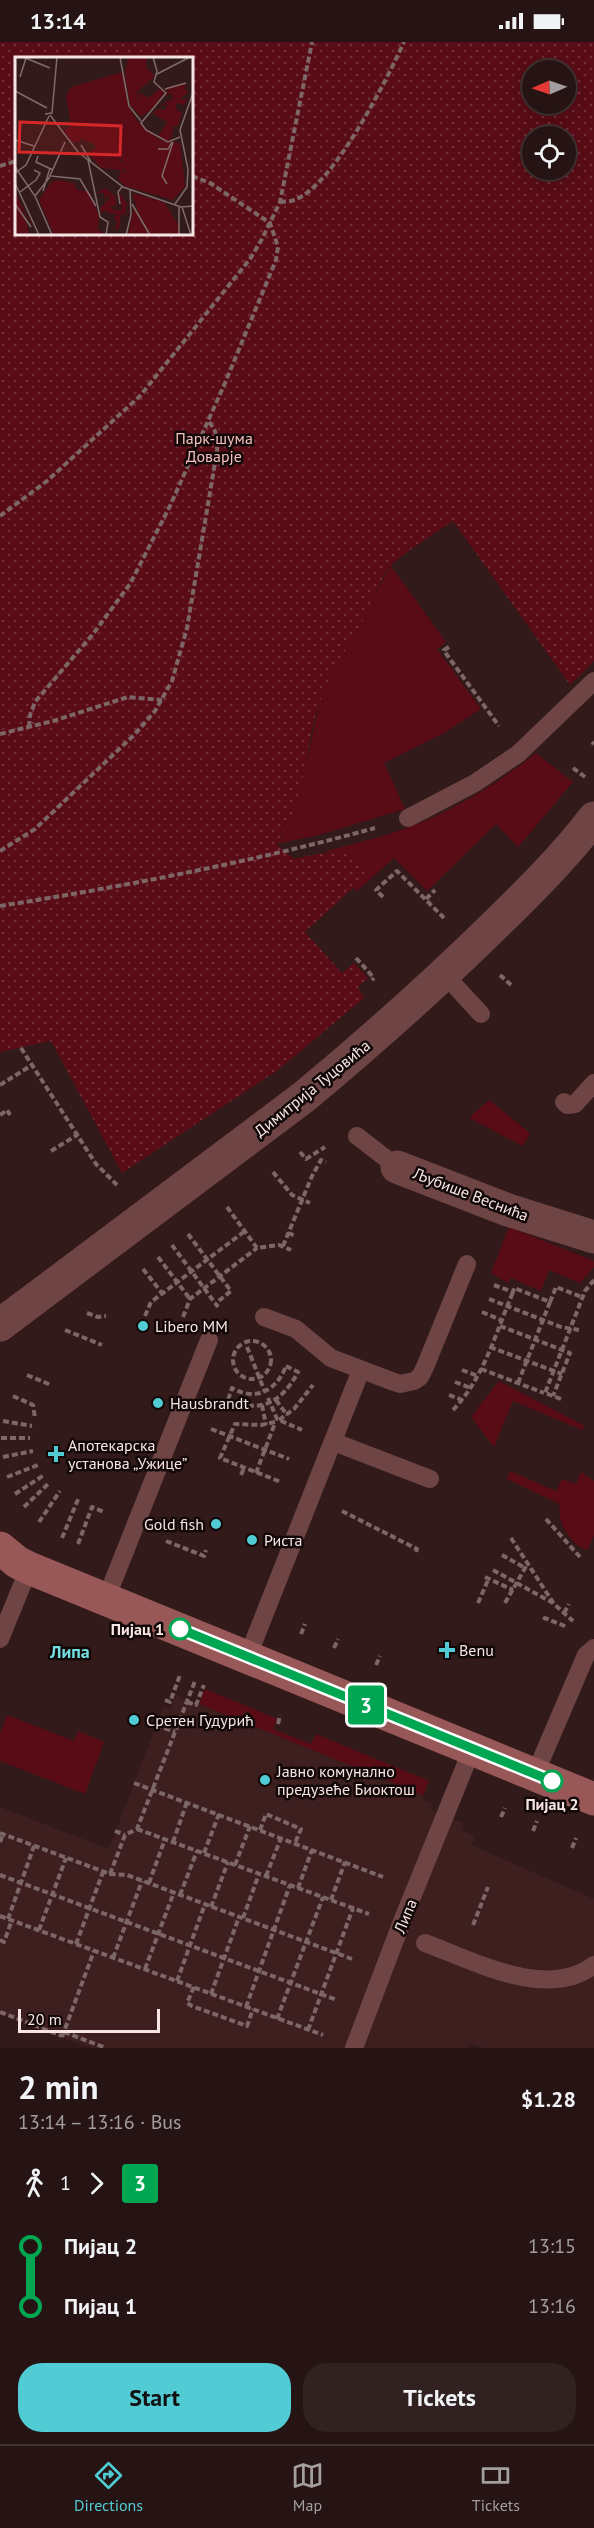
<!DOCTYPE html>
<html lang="en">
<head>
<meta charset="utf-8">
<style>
  body { margin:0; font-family:"PT Sans",sans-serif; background:#312121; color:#f1f3f6; height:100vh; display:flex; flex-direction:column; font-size:22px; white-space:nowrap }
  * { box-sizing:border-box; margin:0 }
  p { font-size:20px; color:#a39ea0 }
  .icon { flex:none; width:33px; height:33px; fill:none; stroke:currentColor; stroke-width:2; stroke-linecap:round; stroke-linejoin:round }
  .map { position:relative; height:2006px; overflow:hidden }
  .panel { display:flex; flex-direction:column; background:#251413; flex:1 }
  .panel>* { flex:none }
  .badge { padding:0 12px; border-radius:4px; font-size:21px; line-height:39px }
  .needle { width:39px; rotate:268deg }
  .fabs { position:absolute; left:522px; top:18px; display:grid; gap:12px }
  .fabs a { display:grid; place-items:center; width:54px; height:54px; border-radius:50%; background:#251413; box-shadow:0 3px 15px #0003,0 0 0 2px #423333; font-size:30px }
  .scale { position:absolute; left:18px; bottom:15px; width:142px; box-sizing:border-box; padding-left:6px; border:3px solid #f7e5e5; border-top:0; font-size:16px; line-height:21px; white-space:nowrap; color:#f7e5e5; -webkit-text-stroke:4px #120807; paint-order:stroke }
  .map>.badge { position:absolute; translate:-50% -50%; box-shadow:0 0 0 3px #fff }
  .legs { display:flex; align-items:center; gap:9px; height:66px; padding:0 18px; font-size:20px }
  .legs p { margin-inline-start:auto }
  .overview { display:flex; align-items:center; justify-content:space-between; height:102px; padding:0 18px }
  h1 { font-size:33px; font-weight:600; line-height:45px }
  .action { display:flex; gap:12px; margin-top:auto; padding:12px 18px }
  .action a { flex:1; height:69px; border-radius:24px; background:#51ccd4; color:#111; font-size:24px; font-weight:600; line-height:69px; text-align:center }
  .action a+a { background:#312121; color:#f1f3f6 }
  ul { padding:0 18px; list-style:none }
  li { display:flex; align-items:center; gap:21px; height:60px; font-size:22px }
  li i { display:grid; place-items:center; width:9px; height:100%; margin:0 8px; background:currentColor }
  li i::after { content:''; width:15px; height:15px; margin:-8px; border:4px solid; border-radius:50%; background:#251413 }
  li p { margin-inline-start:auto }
  li:first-child i { background:linear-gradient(#0000 50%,currentColor 0) }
  li:last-child i { background:linear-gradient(currentColor 50%,#0000 0) }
  .status { display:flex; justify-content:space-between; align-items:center; height:42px; padding:0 30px; background:#251413; direction:ltr }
  .status svg { height:16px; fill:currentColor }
  .dock { display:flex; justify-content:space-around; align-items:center; height:84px; border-top:2px solid #423333; background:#251413; font-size:16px; color:#a39ea0 }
  .dock a { display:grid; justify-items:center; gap:3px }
  .dock .active { color:#51ccd4 }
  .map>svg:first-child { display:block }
  .built { fill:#3e1f1f }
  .green { fill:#590c15 }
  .park { fill:url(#park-dots); fill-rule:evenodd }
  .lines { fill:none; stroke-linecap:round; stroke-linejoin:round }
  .path { stroke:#7c6766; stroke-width:4; stroke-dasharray:6 3; stroke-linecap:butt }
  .service { stroke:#6e4544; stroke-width:18 }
  .minor { stroke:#6e4544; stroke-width:33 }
  .tertiary { stroke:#6e4544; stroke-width:33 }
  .secondary { stroke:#985857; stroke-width:33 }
  .line-1-casing { stroke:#fff; stroke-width:14 }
  .line-1 { stroke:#00a651; stroke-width:9 }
  .poi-dot { fill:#51ccd4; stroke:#120807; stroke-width:2 }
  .stop-1-dot { fill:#fff; stroke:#00a651; stroke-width:3 }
  .labels { text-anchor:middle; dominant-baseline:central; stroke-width:5; stroke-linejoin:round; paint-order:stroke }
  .park-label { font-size:16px; fill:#f6c0be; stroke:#120807 }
  .street-label { font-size:16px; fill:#f7e5e5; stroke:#120807 }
  .poi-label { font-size:16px; fill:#f7e5e5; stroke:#120807; text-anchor:start }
  .stop-label { font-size:16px; font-weight:bold; fill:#f7e5e5; stroke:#120807; text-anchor:end }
  .neighbourhood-label { font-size:18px; font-weight:bold; fill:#72dee4; stroke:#120807 }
  .inset-road { fill:none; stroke:#806b6b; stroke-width:1.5 }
  .view { fill:#d62828; fill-opacity:0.15; stroke:#d62828; stroke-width:3 }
  .inset-edge { fill:none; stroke:#f7e5e5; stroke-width:3 }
</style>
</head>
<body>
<div class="status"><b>13:14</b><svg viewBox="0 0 49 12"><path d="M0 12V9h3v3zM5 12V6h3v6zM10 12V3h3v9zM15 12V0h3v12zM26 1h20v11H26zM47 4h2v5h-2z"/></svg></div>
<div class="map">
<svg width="594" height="2006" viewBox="0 0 594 2006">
  <defs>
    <pattern id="park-dots" width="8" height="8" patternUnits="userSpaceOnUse" patternTransform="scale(1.5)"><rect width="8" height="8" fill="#590c15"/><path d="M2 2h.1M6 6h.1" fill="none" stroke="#722f37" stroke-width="1.8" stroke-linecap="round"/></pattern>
  </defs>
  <rect width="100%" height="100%" fill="#311a19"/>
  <!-- built -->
  <path class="built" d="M 176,1653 L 423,1753 L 422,1757 L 432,1762 L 431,1768 L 464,1781 L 461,1788 L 475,1794 L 471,1803 L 594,1857 L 594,2006 L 484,2006 L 470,2001 L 468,2006 L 91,2006 L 0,1972 L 0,1765 L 109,1807 L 163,1665 L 170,1668 Z"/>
  <!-- green -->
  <g class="green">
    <path d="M 391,524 L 446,600 L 437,607 L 481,667 L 442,692 L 384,721 L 405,767 L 319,793 L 276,802 L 282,794 L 295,761 L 309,709 L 320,659 L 316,641 L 366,567 Z"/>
    <path d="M 536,711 L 573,740 L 518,805 L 496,782 L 427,849 L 394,816 L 357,849 L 353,846 L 367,832 L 341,810 L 323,810 C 359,800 396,792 429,777 C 467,760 503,737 536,711 Z"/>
    <path d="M 489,1058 L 530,1091 L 523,1104 L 469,1076 Z"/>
    <path d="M 509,1185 L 594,1219 L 594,1225 L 580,1241 L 549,1228 L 541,1249 L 511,1236 L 508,1241 L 491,1231 Z"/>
    <path d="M 499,1339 L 585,1384 L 582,1388 L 513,1359 L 494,1405 L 471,1375 Z"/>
    <path d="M 510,1429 L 556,1449 L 562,1437 L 576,1442 L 581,1430 L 594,1439 L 594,1493 L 587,1508 C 570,1503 556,1479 560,1462 L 507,1437 Z"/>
    <path d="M 205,1647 L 278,1677 L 273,1687 L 311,1702 L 316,1692 L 429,1739 L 423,1753 L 199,1662 Z"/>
    <path d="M 7,1673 L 74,1699 L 78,1689 L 104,1700 L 85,1752 L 0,1719 L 0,1692 Z"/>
  </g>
  <!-- park -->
  <path class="park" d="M 0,0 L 594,0 L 594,619 L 570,643 L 453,479 C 439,488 399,514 390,525 C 375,544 370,567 359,586 C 345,609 329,633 320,659 C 304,705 306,762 276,802 L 294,817 C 318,812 360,799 368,832 L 305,890 L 342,931 L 354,921 L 368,936 L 358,945 L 364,956 L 278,1028 L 122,1131 L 51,999 L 0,1010 ZM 16,16 L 192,16 L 192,192 L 16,192 ZM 532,28 L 566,28 L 566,62 L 532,62 ZM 532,94 L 566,94 L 566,128 L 532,128 Z"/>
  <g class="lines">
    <!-- path -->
    <g class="path">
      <path d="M 0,124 L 16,119"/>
      <path d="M 280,160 C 285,159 290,160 294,158 C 333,145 387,37 404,0"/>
      <path d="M 0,474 L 47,439 L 140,354 L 250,217 L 262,197 L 280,160 L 312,0"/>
      <path d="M 449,605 L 444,608 L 447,613 L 499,684"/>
      <path d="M 29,685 L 30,673 L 35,660 L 93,592 L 130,542 L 170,464 L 225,341 L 276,218 L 278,205 L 270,181 L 210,141 L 192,134"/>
      <path d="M 0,692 L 53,679 L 128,655 L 162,658"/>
      <path d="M 592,700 L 594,702"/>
      <path d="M 573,726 L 585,735"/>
      <path d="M 0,809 L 35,787 L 134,693 L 155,669 L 172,639 L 187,586 L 217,409 C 218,396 217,389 208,379"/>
      <path d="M 383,855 L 376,848 L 397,829 L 444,876"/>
      <path d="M 426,857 L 435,848"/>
      <path d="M 0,864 C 126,844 252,820 375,786"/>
      <path d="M 356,916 L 374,936 L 372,938"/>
      <path d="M 500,933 L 511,943"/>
      <path d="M 21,1006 L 96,1122 L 117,1143"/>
      <path d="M 0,1043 L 32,1023"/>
      <path d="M 0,1073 L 7,1068 L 10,1073"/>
      <path d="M 51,1109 L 77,1093"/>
      <path d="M 300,1110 L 306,1117 L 325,1105"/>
      <path d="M 273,1130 L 292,1153 L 310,1161"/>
      <path d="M 227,1165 L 257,1206 L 279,1203 L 291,1208"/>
      <path d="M 288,1191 L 296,1194"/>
      <path d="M 188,1192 L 231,1249 L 216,1261"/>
      <path d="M 172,1203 L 218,1265"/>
      <path d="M 283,1204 L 312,1134 L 321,1118 L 326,1120"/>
      <path d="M 158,1215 L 190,1257"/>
      <path d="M 143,1227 L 162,1251"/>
      <path d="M 494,1243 L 513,1250 L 514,1246 L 550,1260 L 556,1245 L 582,1255"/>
      <path d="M 489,1257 L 561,1285 L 579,1288"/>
      <path d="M 482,1270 L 501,1278"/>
      <path d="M 87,1271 L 98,1275 L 106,1274"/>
      <path d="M 145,1274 L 151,1260 L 245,1189"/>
      <path d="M 183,1275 L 190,1257 L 257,1206"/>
      <path d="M 500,1284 L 570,1311 L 553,1354"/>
      <path d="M 65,1288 L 102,1303"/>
      <circle cx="252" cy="1318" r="19"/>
      <path d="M 247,1305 L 265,1350"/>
      <path d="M 490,1305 L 562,1332"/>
      <path d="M 286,1324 L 298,1330 C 282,1360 261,1372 228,1358 L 232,1346 C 256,1360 277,1348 286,1324 Z"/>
      <path d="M 481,1327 L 544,1351"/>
      <path d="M 462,1328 L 478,1334"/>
      <path d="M 27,1333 L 51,1343"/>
      <path d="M 455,1340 L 471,1346"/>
      <path d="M 518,1341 L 550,1260"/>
      <path d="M 449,1353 L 462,1358"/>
      <path d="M 13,1354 L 33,1363 L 35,1376"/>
      <path d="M 268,1356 L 277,1377 L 302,1388"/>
      <path d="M 561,1357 L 545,1351 L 585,1249 L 594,1238"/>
      <path d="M 276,1358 L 287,1373"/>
      <path d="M 262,1363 L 266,1383"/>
      <path d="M 453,1368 C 484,1336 496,1290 513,1250"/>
      <path d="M 279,1378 L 294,1367 L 313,1343"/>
      <path d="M 3,1379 L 32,1384"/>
      <path d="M 275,1380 L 261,1383 L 235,1382 L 220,1416 L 281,1440"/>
      <path d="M 211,1387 L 289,1417"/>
      <path d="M 1,1396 L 30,1396"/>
      <path d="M 3,1415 L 33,1409"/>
      <path d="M 256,1431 L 275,1381"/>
      <path d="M 241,1433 L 244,1426"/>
      <path d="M 7,1435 L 38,1423"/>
      <path d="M 15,1452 L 44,1433"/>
      <path d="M 24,1465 L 50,1440"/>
      <path d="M 342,1469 L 417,1507 L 416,1510"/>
      <path d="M 546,1477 L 580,1515"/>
      <path d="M 39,1480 L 60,1449"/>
      <path d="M 62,1496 L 79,1455"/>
      <path d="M 511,1496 L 554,1562 L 573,1579"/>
      <path d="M 166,1499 L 204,1514 L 206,1508"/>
      <path d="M 78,1502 L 92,1465 L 104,1470"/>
      <path d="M 502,1513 L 525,1526"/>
      <path d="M 493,1528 L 553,1561"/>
      <path d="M 485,1535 L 513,1548"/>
      <path d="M 478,1561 L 489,1536"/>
      <path d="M 505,1561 L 528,1521"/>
      <path d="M 564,1571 L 569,1562"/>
      <path d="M 544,1578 L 545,1576 L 567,1585"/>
      <path d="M 301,1592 L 305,1582"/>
      <path d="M 334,1606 L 338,1597"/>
      <path d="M 376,1623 L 380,1614"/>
      <path d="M 165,1658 L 170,1660 L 180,1633"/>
      <path d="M 187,1660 L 196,1663 L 204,1643"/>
      <path d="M 278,1682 L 280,1673"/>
      <path d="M 156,1683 L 175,1690"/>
      <path d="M 134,1741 L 383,1835"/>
      <path d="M 501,1775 L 505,1766"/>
      <path d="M 137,1787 L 369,1872"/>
      <path d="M 260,1788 L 266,1772 L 301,1787 L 295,1801"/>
      <path d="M 115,1789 L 125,1793"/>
      <path d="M 533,1789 L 537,1779"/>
      <path d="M 0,1791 L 110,1832 L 127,1833 L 352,1917"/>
      <path d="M 0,1800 L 3,1792"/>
      <path d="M 173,1800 L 187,1760"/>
      <path d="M 572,1806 L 576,1796"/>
      <path d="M 204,1811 L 219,1772"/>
      <path d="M 235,1823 L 250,1784"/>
      <path d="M 110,1832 L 125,1793 L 137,1787 L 195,1639"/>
      <path d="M 0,1833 L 337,1958"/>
      <path d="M 266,1834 L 281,1796"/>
      <path d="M 149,1841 L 165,1797"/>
      <path d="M 298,1846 L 312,1808"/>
      <path d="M 180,1853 L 197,1809"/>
      <path d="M 331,1858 L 345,1820"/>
      <path d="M 211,1865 L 228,1820"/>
      <path d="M 0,1874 L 323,1993"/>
      <path d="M 243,1876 L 259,1832"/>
      <path d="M 8,1877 L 34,1804"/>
      <path d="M 473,1883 L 488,1845"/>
      <path d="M 39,1888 L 66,1816"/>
      <path d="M 0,1898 L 4,1900 L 12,1878"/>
      <path d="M 76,1902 L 103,1830"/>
      <path d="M 113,1916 L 142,1839"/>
      <path d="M 145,1927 L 174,1850"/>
      <path d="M 177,1939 L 205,1862"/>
      <path d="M 194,1945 L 187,1961 L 192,1964 L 247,1984 L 253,1967"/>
      <path d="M 211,1952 L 239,1875"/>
      <path d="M 246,1965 L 290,1843"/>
      <path d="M 0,1970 L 62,1994"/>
      <path d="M 277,1977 L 323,1855"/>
      <path d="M 308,1988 L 353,1866"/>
      <path d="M 64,1990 L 106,2006"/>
      <path d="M 62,1995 L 94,1909"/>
    </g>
    <!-- service -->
    <g class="service">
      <path d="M 408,776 L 475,741 L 518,712 L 594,639"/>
      <path d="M 445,933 L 481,972"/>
      <path d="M 564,1060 L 567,1063 L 575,1062 L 594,1041"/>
      <path d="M 357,1094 L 397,1125"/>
      <path d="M 264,1275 L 296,1287 L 331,1316 L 394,1340 L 400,1342 L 414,1339 L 420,1335 L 425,1325 L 467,1222"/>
      <path d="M 334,1400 L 430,1437"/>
      <path d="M 106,1557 L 209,1298"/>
      <path d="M 0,1597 L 29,1526"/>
      <path d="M 248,1614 L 361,1328"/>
      <path d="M 535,1732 L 586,1613 L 594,1606"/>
      <path d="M 425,1901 C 474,1919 547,1959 594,1923"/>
      <path d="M 354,2006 L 401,1882 L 472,1707"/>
    </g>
    <!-- minor -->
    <path class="minor" d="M 397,1125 L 508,1168 L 594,1195"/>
    <!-- tertiary -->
    <path class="tertiary" d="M 0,1283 L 305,1054 C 371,999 434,943 495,883 C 530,849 564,815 594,776"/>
    <!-- secondary -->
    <path class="secondary" d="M 0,1506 L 17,1520 L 29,1526 L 594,1757"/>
  </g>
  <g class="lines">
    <defs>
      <path id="line-1" d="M 180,1587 L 552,1739"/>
    </defs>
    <!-- line-1 casing -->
    <use href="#line-1" class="line-1-casing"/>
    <!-- line-1 -->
    <use href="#line-1" class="line-1"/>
  </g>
  <!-- markers -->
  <g class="poi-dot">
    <circle cx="143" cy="1284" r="6"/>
    <circle cx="158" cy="1361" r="6"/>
    <path d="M53 1403h6v6h6v6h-6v6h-6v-6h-6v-6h6z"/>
    <circle cx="216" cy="1482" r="6"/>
    <circle cx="252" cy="1498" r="6"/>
    <path d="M444 1599h6v6h6v6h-6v6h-6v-6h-6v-6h6z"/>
    <circle cx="134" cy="1678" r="6"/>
    <circle cx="265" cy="1738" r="6"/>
  </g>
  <g class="stop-1-dot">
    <circle cx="180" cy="1587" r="10"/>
    <circle cx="552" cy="1739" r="10"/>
  </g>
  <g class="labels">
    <!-- park labels -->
    <g class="park-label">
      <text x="214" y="396">Парк-шума<tspan x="214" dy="18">Доварје</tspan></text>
    </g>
    <!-- street labels -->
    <g class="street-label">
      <text transform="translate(312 1046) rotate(-39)">Димитрија Туцовића</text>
      <text transform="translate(471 1152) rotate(21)">Љубише Веснића</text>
      <text transform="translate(405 1874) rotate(-68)">Липа</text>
    </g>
    <!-- poi labels -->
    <g class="poi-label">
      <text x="155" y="1284">Libero MM</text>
      <text x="170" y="1361">Hausbrandt</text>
      <text x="68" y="1403">Апотекарска<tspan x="68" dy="18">установа „Ужице”</tspan></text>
      <text x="204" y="1482" text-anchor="end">Gold fish</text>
      <text x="264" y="1498">Риста</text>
      <text x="459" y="1608">Benu</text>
      <text x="146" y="1678">Сретен Гудурић</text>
      <text x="277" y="1729">Јавно комунално<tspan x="277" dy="18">предузеће Биоктош</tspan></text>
    </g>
    <!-- stop labels -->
    <g class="stop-label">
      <text x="164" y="1587">Пијац 1</text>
      <text x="552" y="1762" text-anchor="middle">Пијац 2</text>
    </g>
    <!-- neighbourhood labels -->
    <g class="neighbourhood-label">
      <text x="70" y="1609">Липа</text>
    </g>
  </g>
  <!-- overview -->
  <g transform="translate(15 15)">
    <rect width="178" height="178" fill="#311a19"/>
    <path d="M 171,26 L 169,32 L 174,35 L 165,42 L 172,42 L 169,48 L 162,46 L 160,51 L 167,56 L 163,69 L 158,69 L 157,84 L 155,74 L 155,85 L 152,84 L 143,80 L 152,65 L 138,56 L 142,52 L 150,53 L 153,47 L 143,50 L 156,43 L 158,38 L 154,36 L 149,42 L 152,36 L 161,30 L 152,35 L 153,30 ZM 145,31 L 149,36 L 138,51 L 124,46 L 124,35 L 134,41 ZM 99,100 L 109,106 L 114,102 L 104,124 L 105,113 L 86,111 ZM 43,123 L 59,126 L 62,133 L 74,134 L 84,159 L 83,173 L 88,175 L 85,178 L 39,178 L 24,143 L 36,125 ZM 90,131 L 100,139 L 102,148 L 95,150 L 100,153 L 107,153 L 104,136 L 112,146 L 110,156 L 115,158 L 106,157 L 104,172 L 100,172 L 102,164 L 98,161 L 102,157 L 93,156 L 92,153 L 86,156 L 85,151 L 94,142 L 93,137 L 90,143 L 89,136 L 81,136 ZM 0,134 L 8,151 L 23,178 L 7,152 L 15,178 L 0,176 Z" fill="#590c15"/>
    <path d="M 113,0 L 131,0 L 131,10 L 140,19 L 122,35 L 124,46 L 138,51 L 126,60 L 115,48 L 110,18 ZM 117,136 L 149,145 L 164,169 L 164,178 L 136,178 L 125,161 ZM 119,150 L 124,161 L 134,178 L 113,178 Z" fill="#590c15"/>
    <path d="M 108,15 L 113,49 L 122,64 L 145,83 L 165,86 L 170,129 L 158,143 L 110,129 L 102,121 L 111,114 L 107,103 L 98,100 L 86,111 L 73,96 L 81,91 L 79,87 L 65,81 L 64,85 L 57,85 L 49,73 L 56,69 L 51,39 L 56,30 Z" fill="#590c15"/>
    <path class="inset-road" d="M 8,0 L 35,11M 105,0 L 114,49 L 126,64M 138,0 L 142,14 L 139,25 L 151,36 L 126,66 L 131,73 L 153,85 L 165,80M 142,17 L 175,0M 5,20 L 11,1M 150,32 L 171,26M 0,34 L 32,51M 30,57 L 37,56 L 42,0M 35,58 L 63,95 L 108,130 L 166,150 L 179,149M 0,83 L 19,89M 66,88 L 76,105M 143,92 L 153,92 L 157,85M 23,99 L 21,105 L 38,113M 73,103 L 85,160 L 93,165 L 91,178M 0,110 L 20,139 L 37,178M 0,116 L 11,108 L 34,59M 36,119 L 65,122 L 81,149M 0,126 L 24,178M 152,127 L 147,119 L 158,85M 28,134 L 35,111M 5,135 L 21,123 L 25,116 L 19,113M 20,139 L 34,121 L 50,85M 0,147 L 16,170M 105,147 L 103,135 L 107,130M 117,147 L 135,178M 160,147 L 172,130 L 173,112 L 165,73 L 179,33M 164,149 L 164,178M 167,150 L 176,178M 111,178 L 116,158 L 115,133"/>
    <path class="view" d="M 5,65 L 106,69 L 105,98 L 4,95 Z"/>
    <rect width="178" height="178" class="inset-edge"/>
  </g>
</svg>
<div class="fabs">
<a><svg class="needle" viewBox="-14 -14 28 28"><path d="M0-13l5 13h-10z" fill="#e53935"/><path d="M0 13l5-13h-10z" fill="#a39ea0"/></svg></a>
<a><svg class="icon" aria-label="locate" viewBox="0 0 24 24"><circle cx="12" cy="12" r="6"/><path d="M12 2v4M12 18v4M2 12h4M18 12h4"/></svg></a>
</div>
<div class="scale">20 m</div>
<b class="badge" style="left:366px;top:1663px;background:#00a651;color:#fff">3</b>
</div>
<section class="panel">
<div class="overview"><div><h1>2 min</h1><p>13:14 – 13:16 · Bus</p></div><b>$1.28</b></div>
<div class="legs"><svg class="icon" aria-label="walk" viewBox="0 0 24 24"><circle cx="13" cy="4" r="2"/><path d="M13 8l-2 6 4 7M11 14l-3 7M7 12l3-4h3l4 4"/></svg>1<svg class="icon" aria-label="forward" viewBox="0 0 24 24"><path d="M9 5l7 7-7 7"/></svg><b class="badge" style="background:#00a651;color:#fff">3</b></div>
<ul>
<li><i style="color:#00a651"></i><b>Пијац 2</b><p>13:15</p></li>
<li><i style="color:#00a651"></i><b>Пијац 1</b><p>13:16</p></li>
</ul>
<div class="action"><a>Start</a><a>Tickets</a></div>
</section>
<nav class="dock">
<a class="active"><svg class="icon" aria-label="directions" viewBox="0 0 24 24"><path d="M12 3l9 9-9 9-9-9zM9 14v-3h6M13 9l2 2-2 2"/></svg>Directions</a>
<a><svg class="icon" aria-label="map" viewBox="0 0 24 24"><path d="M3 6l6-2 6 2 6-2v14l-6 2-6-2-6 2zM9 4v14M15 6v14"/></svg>Map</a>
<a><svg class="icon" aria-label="tickets" viewBox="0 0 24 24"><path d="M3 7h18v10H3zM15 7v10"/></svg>Tickets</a>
</nav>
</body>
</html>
